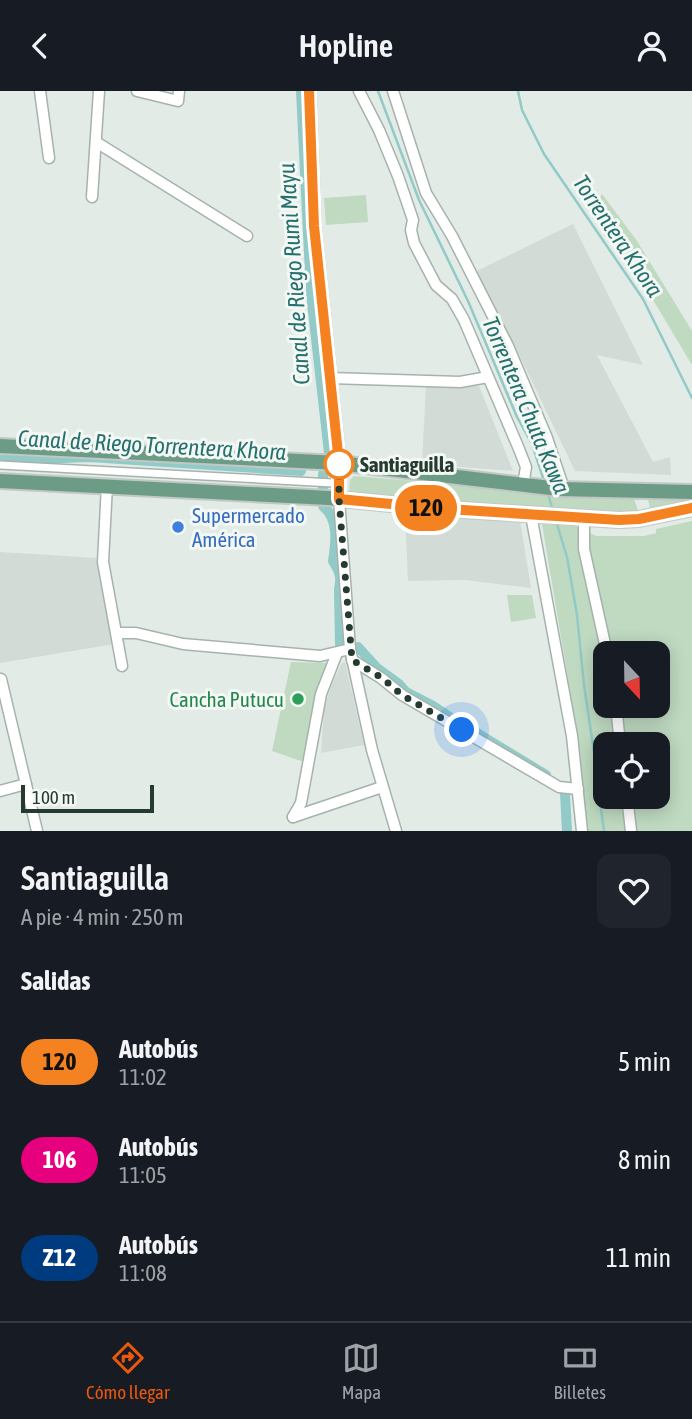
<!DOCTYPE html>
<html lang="es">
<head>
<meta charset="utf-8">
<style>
  body { margin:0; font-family:"Asap Condensed",sans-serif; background:#20242c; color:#f1f3f6; height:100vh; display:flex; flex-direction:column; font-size:26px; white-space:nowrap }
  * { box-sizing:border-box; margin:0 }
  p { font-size:23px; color:#9ea1a6 }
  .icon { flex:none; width:38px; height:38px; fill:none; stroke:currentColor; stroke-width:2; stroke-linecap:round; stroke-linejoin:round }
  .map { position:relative; height:740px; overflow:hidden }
  .panel { display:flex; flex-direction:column; background:#171b24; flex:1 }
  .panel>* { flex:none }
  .badge { padding:0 14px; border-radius:23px; font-size:24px; line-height:46px }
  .needle { width:46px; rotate:158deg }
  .tools { position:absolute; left:593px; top:550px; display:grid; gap:14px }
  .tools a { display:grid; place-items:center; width:77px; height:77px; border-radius:14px; background:#171b24; box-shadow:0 4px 18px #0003; font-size:35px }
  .scale { position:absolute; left:21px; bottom:18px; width:133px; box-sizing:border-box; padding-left:7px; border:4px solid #253b30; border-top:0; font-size:19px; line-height:24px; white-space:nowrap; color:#253b30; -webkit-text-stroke:5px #f4f8f5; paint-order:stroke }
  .you { position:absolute; width:35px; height:35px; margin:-18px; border:5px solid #fff; border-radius:50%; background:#1a73e8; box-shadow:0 0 0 10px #1a73e833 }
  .map>.badge { position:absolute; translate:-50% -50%; box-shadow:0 0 0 4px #fff }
  h2 { padding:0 21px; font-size:26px; line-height:63px }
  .round { display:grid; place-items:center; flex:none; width:74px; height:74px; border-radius:14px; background:#20242c }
  .headline { display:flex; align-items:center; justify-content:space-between; height:119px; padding:0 21px }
  h1 { font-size:33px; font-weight:600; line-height:52px }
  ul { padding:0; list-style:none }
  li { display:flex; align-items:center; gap:21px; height:98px; padding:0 21px }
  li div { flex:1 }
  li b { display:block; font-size:26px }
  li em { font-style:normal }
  li .badge { min-width:77px; font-weight:700; text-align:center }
  header { display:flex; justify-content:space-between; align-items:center; height:91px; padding:0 21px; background:#171b24; font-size:32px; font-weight:600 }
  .menu { display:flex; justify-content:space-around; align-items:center; height:98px; border-top:2px solid #363941; background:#171b24; font-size:19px; color:#9ea1a6 }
  .menu a { display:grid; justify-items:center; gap:4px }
  .menu .on { color:#ea580c }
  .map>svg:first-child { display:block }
  .built { fill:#d2dbd5 }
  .green { fill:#bfdac1; fill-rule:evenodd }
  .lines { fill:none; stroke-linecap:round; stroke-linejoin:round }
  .stream { stroke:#92cac7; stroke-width:2.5 }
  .canal { stroke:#92cac7; stroke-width:10 }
  .pedestrian-casing { stroke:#a6b3ac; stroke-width:10 }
  .minor-casing { stroke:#a6b3ac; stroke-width:13 }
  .tertiary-casing { stroke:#a6b3ac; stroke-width:16 }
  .primary-casing { stroke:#c2c8c5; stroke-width:18 }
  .pedestrian { stroke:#fff; stroke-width:7 }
  .minor { stroke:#fff; stroke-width:10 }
  .tertiary { stroke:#fff; stroke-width:12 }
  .primary { stroke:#6d9c86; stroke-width:14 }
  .line-casing { stroke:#fff; stroke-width:16 }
  .line { stroke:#f58220; stroke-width:10 }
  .walk { stroke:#253b30; stroke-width:7; stroke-dasharray:0 12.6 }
  .stop-dot { fill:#fff; stroke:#f58220; stroke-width:3.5 }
  .shop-dot { fill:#3f7fe0; stroke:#f4f8f5; stroke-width:2.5 }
  .leisure-dot { fill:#2e9e5b; stroke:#f4f8f5; stroke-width:2.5 }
  .labels { text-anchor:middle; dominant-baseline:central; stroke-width:6; stroke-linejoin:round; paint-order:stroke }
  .stop-label { font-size:21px; font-weight:bold; fill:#253b30; stroke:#f4f8f5; text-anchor:start }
  .shop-label { font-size:21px; fill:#366cbe; stroke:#f4f8f5; text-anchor:start }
  .leisure-label { font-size:21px; fill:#27864d; stroke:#f4f8f5; text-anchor:end }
  .water-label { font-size:23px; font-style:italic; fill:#26706d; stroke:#f4f8f5 }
</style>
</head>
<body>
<header><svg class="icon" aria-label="back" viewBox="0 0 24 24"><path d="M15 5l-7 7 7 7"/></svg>Hopline<svg class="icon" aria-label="person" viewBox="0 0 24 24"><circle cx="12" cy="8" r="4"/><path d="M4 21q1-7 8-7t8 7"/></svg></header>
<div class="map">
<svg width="692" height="740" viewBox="0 0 692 740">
  <rect width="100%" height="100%" fill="#e3ebe6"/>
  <!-- built -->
  <g class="built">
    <path d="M 573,133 L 643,274 L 597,264 L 653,371 L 670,366 L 671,384 L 575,380 L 514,253 L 475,181 Z"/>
    <path d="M 426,294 L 479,295 L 513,380 L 422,373 Z"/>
    <path d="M 405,422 L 520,429 L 531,497 L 465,489 L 408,490 Z"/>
    <path d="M 0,461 L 96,467 L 114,553 L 0,572 Z"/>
    <path d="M 345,571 L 364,654 L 321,662 L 324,619 L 331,595 L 342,572 Z"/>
  </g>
  <!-- green -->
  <g class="green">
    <path d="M 602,103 L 637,150 L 692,240 L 692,274 L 628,167 L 613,149 L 611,131 L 598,110 Z"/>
    <path d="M 366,104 L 368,131 L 326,134 L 324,107 Z"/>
    <path d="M 354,385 L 634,408 L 638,420 L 633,427 L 349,403 L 350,389 Z"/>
    <path d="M 670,406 L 692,408 L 692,415 L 649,425 L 650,418 L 648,408 Z"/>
    <path d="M 692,430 L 692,740 L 587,740 L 580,659 L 542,433 L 576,435 L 596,445 L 644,445 L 656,442 L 656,438 ZM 606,562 L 658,562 L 658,614 L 606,614 ZM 606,653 L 658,653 L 658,705 L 606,705 Z"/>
    <path d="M 507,504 L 532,504 L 536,527 L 511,531 Z"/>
    <path d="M 291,571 L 329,572 L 304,671 L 272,660 Z"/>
  </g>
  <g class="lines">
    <!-- stream -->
    <g class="stream">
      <path d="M 378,0 L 419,109 L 468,210 L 517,326 L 532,353 L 544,390"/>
      <path d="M 518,0 L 522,19 L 544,63 L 643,208 L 692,307"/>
      <path d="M 548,403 L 553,420"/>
      <path d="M 556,430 L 567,466 L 577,524 L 584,594 L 599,695"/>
      <path d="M 600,710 L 604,740"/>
    </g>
    <!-- canal -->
    <g class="canal">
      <path d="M 301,0 L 311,203 L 329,362"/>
      <path d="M 0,365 L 12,369 L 90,366 L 301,380"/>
      <path d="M 323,403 L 323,383"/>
      <path d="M 323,415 C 339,428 336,451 333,470 C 339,480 342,485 339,498 L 340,553"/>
      <path d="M 358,556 L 377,577 L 399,593 L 406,601 L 433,615 L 451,627 L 463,630 L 480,644 L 546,684"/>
      <path d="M 565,703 L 567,740"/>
    </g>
    <defs>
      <path id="pedestrian" d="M 0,374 L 333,392"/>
      <g id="minor">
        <path d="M 40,0 L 49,67"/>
        <path d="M 137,0 L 178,10 L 179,0"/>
        <path d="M 359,0 L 379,39 L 398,85 L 413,129 L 411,139 L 414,152 L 436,194 L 452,208 L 464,229 L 519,358 L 526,376 L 523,394"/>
        <path d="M 393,0 L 426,102 L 452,145 L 508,255 L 547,347 L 564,398"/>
        <path d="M 96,51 L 247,145"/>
        <path d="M 92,106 L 99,0"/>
        <path d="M 329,287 L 460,291 L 488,286"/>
        <path d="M 107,394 L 103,471 L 122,575"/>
        <path d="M 339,408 L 350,558 L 372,659 L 396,740"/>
        <path d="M 531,424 L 572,645 L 582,740"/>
        <path d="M 584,427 L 584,458 L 607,562"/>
        <path d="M 117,542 L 136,542 L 183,553 L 320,565 L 350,558"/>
        <path d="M 352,569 L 381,587 L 402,604 L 559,696 L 578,698"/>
        <path d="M 1,588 L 37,740"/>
        <path d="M 616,614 L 620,653"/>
        <path d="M 0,700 L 26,693"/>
        <path d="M 627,705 L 631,740"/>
        <path d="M 293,726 L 301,712 L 321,603 L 337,562"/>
        <path d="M 293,726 L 382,696"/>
      </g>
      <path id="tertiary" d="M 309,0 L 314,135 L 339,372 L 339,408"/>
      <g id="primary">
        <path d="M 0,355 L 339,372 L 559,398 L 692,401"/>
        <path d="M 0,390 L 329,407 L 432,417 L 619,429 L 639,428 L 692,417"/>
      </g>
    </defs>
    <!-- pedestrian casing -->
    <use href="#pedestrian" class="pedestrian-casing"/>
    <!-- minor casing -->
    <use href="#minor" class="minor-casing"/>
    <!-- tertiary casing -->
    <use href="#tertiary" class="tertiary-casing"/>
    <!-- primary casing -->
    <use href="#primary" class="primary-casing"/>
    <!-- pedestrian -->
    <use href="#pedestrian" class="pedestrian"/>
    <!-- minor -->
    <use href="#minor" class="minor"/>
    <!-- tertiary -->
    <use href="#tertiary" class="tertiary"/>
    <!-- primary -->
    <use href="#primary" class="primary"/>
  </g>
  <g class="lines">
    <defs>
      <path id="line" d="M 309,0 L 314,135 L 339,372 L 339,408 L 432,417 L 619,429 L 639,428 L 692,417"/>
    </defs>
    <!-- line casing -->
    <use href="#line" class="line-casing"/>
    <!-- line -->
    <use href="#line" class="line"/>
    <!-- walk -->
    <path class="walk" d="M 339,373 L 339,408 L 352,569 L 382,587 L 402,604 L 462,639"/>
  </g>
  <!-- markers -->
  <circle class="stop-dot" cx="339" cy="373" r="14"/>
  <circle class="shop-dot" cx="178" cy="436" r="7"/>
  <circle class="leisure-dot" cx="298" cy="608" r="7"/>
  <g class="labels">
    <!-- stop labels -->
    <g class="stop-label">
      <text x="360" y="373">Santiaguilla</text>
    </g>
    <!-- shop labels -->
    <g class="shop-label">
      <text x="192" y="424">Supermercado<tspan x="192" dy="24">América</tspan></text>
    </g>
    <!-- leisure labels -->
    <g class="leisure-label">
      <text x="284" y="608">Cancha Putucu</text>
    </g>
    <!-- water labels -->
    <g class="water-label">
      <text transform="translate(618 145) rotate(56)">Torrentera Khora</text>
      <text transform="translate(294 183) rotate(-94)">Canal de Riego Rumi Mayu</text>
      <text transform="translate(526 314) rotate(67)">Torrentera Chuta Kawa</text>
      <text transform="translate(152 354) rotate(3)">Canal de Riego Torrentera Khora</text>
    </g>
  </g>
</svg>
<div class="tools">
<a><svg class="needle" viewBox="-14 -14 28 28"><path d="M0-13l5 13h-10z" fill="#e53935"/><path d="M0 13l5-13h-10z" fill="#9ea1a6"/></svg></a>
<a><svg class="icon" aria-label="locate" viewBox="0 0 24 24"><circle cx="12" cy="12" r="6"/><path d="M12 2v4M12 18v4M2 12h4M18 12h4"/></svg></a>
</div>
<div class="scale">100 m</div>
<div class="you" style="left:462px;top:639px"></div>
<b class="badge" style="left:426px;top:417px;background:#f58220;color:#111">120</b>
</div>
<section class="panel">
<div class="headline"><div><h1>Santiaguilla</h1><p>A pie · 4 min · 250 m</p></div><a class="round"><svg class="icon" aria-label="heart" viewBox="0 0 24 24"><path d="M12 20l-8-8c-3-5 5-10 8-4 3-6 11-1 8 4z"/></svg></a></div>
<h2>Salidas</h2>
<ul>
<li><span class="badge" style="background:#f58220;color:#111">120</span><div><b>Autobús</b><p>11:02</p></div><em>5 min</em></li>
<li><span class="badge" style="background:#e6007e;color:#fff">106</span><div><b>Autobús</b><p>11:05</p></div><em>8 min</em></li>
<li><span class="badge" style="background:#003b80;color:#fff">Z12</span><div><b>Autobús</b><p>11:08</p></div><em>11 min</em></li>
</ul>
</section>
<nav class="menu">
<a class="on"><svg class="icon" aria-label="directions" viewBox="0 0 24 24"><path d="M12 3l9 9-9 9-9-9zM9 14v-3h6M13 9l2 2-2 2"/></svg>Cómo llegar</a>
<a><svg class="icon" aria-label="map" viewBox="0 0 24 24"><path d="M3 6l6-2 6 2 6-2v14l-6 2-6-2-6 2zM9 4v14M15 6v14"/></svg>Mapa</a>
<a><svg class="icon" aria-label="tickets" viewBox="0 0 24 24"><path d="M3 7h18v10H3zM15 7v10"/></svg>Billetes</a>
</nav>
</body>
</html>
